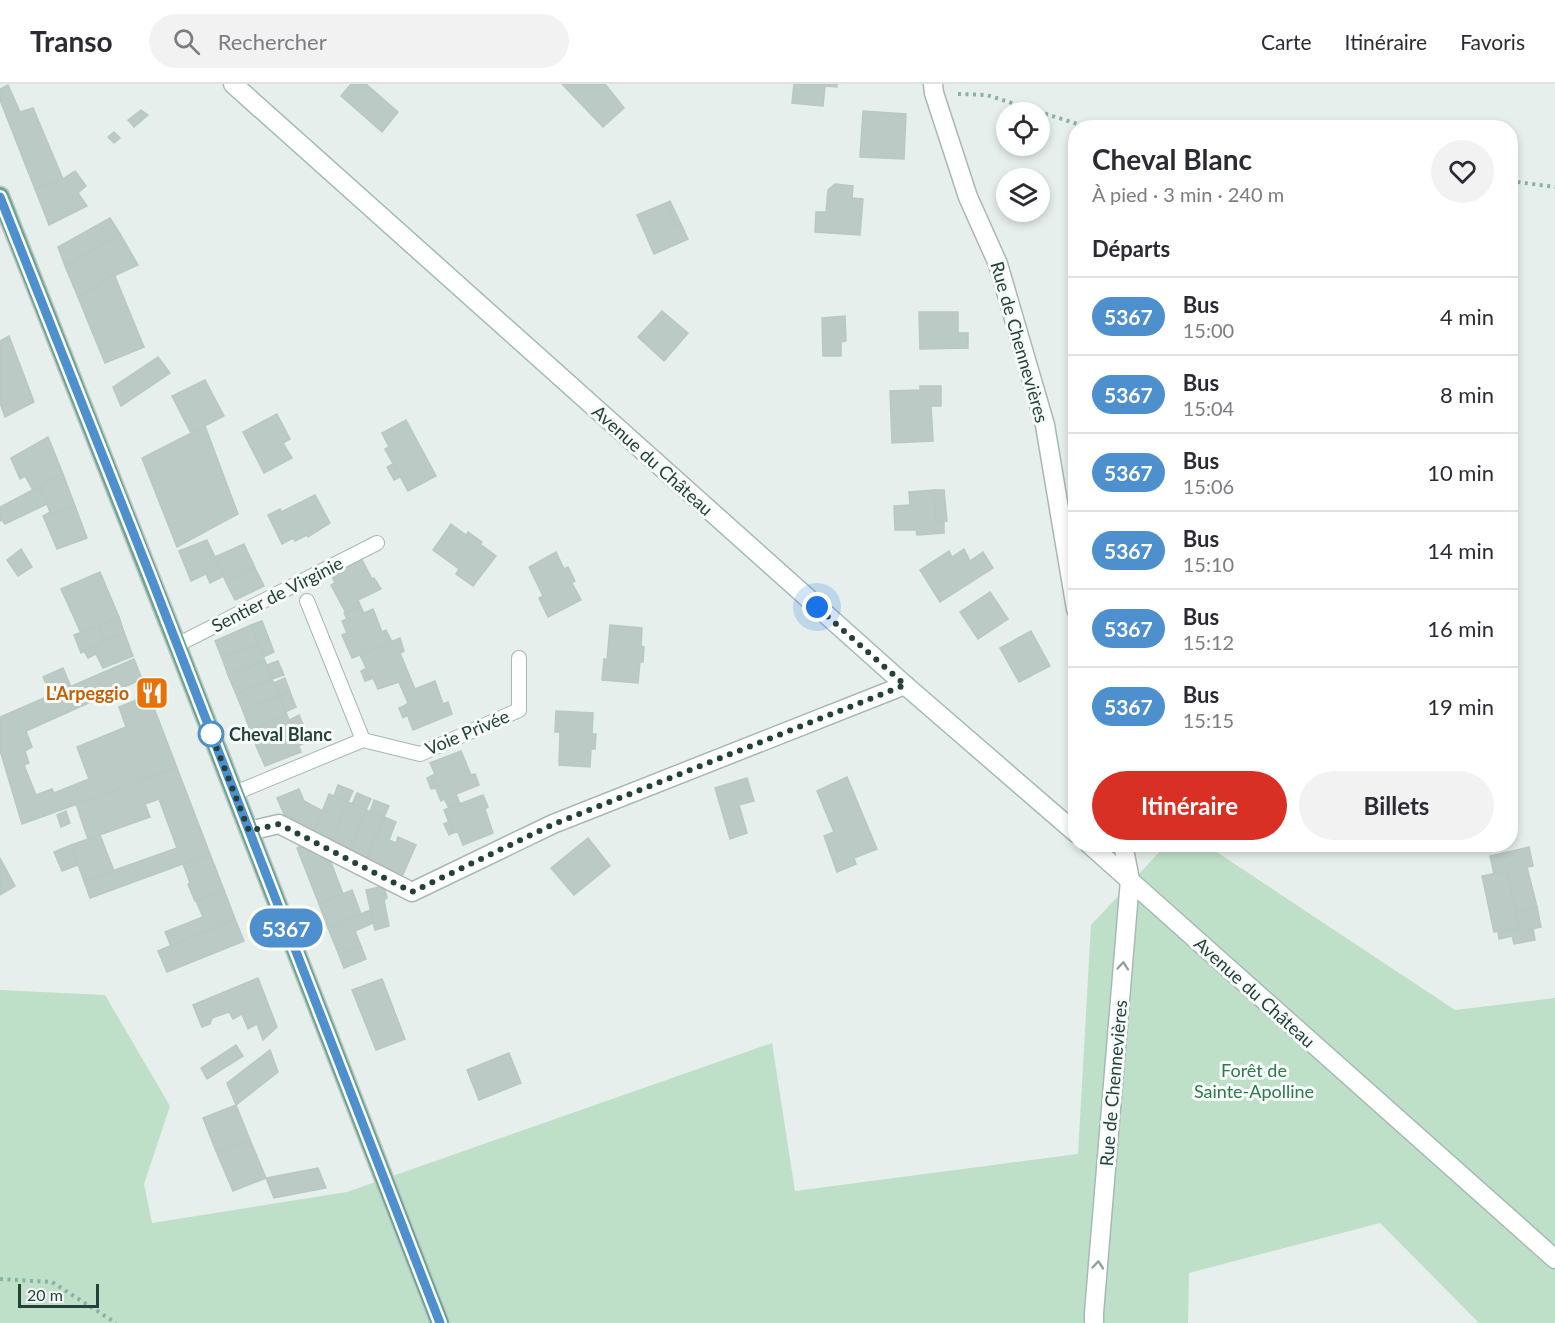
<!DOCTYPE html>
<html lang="fr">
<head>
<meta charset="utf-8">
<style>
  body { margin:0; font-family:Lato,sans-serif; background:#f2f2f3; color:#2b2b33; height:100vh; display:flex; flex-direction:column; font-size:22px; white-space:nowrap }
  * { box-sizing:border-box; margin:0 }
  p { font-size:20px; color:#7c7c81 }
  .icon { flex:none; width:33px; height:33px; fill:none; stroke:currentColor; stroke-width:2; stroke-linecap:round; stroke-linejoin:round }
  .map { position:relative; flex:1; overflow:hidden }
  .details { position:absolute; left:1068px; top:36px; width:450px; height:732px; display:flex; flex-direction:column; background:#fff; border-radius:24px; box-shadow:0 3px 9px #0003 }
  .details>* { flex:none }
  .badge { padding:0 12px; border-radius:20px; font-size:21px; line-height:39px }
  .buttons { position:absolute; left:996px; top:18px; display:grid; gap:12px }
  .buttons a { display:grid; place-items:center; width:54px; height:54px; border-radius:50%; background:#fff; box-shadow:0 3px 9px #0003; font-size:30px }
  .scale { position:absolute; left:18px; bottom:15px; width:81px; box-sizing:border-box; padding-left:6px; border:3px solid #24423a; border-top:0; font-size:16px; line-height:21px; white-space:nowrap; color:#24423a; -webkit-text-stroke:4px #f7fbf9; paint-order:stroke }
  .you { position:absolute; width:30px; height:30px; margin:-15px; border:4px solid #fff; border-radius:50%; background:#1a73e8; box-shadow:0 0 0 9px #1a73e833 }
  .map>.badge { position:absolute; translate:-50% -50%; box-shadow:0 0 0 3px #fff }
  h2 { padding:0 24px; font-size:22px; line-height:54px }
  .round { display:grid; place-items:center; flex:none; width:63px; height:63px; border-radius:32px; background:#f2f2f3 }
  .head { display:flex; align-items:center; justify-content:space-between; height:102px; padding:0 24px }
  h1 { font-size:28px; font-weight:700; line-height:45px }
  .button { display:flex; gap:12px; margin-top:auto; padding:12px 24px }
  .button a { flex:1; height:69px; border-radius:36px; background:#d93025; color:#fff; font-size:24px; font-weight:700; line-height:69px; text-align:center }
  .button a+a { background:#f2f2f3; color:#2b2b33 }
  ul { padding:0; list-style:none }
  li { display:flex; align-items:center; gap:18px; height:78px; padding:0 24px; border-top:2px solid #e1e1e2 }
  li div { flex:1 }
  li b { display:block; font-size:22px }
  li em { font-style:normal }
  li .badge { min-width:66px; font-weight:700; text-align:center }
  header { display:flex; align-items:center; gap:36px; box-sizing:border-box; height:84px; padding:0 30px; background:#fff; border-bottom:2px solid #e1e1e2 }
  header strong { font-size:28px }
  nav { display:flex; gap:33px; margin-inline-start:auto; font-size:21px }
  .search { width:420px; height:54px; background:#f2f2f3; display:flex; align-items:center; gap:15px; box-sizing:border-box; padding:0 21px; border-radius:33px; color:#7c7c81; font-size:22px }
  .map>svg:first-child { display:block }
  .green { fill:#bfe0c8 }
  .building { fill:#bbcac4; stroke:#b8c9c2; stroke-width:1.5 }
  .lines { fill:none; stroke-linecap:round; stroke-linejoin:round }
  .lane-casing { stroke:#a8b8b2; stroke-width:16 }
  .street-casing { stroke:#a8b8b2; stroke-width:21 }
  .secondary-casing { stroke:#a4bbb3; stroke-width:21 }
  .primary-casing { stroke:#c2cac8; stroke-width:21 }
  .path { stroke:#86b3a5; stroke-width:4; stroke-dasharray:3 4.5; stroke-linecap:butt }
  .lane { stroke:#fff; stroke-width:14 }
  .street { stroke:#fff; stroke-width:18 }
  .secondary { stroke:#fff; stroke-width:18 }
  .primary { stroke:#6aa596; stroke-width:18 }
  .oneway { stroke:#92a09c }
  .line-casing { stroke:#fff; stroke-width:14 }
  .line { stroke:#4d90cd; stroke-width:9 }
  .walk { stroke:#24423a; stroke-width:6; stroke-dasharray:0 10.8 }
  .stop-dot { fill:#fff; stroke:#4d90cd; stroke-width:3 }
  .labels { text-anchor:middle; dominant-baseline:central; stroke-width:6; stroke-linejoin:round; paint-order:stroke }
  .street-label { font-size:18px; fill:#24423a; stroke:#f7fbf9 }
  .food-label { font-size:18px; font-weight:bold; fill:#c56008; stroke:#f7fbf9; text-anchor:end }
  .stop-label { font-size:18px; font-weight:bold; fill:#24423a; stroke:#f7fbf9; text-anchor:start }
  .park-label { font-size:18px; fill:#2d7a4b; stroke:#f7fbf9 }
</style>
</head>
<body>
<header>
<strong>Transo</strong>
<div class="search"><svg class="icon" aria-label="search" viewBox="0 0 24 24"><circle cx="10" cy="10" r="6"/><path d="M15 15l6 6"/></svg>Rechercher</div>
<nav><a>Carte</a><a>Itinéraire</a><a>Favoris</a></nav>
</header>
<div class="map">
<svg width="1555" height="1239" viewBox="0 0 1555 1239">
  <rect width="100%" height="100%" fill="#e6efeb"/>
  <!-- green -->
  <path class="green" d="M 1166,761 L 1206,761 L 1455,926 L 1555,914 L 1555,1239 L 1479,1239 L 1380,1139 L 1189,1189 L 1188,1239 L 0,1239 L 0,906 L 105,911 L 170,1022 L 144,1100 L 152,1139 L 347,1108 L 772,959 L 795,1107 L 1078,1070 L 1091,841 Z"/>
  <!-- building -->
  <g class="building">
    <path d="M 351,0 L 366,0 L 398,28 L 382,48 L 341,12 Z"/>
    <path d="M 562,0 L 605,0 L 624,24 L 603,43 Z"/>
    <path d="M 794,0 L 837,0 L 837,3 L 825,2 L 823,22 L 792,19 Z"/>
    <path d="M 8,1 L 20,28 L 33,24 L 63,95 L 35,105 L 0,16 L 0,5 Z"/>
    <path d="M 141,26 L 148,31 L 134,43 L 128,36 Z"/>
    <path d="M 863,27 L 906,30 L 904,75 L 860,73 Z"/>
    <path d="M 114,48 L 120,54 L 114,59 L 108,53 Z"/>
    <path d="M 75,87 L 86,102 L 78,109 L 87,122 L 49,141 L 35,105 L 63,95 Z"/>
    <path d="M 835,100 L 853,102 L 852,114 L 863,115 L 860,151 L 815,148 L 816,128 L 826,128 L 828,106 Z"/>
    <path d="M 670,117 L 681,140 L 676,142 L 666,119 Z"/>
    <path d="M 666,119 L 676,142 L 681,140 L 688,155 L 654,170 L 637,131 Z"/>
    <path d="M 110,134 L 120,150 L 65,182 L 58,163 Z"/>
    <path d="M 120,150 L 138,181 L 103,197 L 104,199 L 78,213 L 65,182 Z"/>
    <path d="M 114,190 L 144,263 L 105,279 L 78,213 L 104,199 L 103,197 Z"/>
    <path d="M 662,227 L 688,249 L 664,277 L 638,253 Z"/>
    <path d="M 919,228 L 958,228 L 958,249 L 968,249 L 968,264 L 920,265 Z"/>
    <path d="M 845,232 L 846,257 L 841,258 L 841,272 L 823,272 L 822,234 Z"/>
    <path d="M 9,252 L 34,318 L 5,333 L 0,319 L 0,257 Z"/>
    <path d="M 158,273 L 170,289 L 121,322 L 113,303 Z"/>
    <path d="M 205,296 L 224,332 L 191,349 L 172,312 Z"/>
    <path d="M 920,302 L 941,302 L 941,322 L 931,322 L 933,357 L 892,359 L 890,307 L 920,306 Z"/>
    <path d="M 277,330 L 290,355 L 283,359 L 292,374 L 264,389 L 243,348 Z"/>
    <path d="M 406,336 L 436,392 L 408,407 L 385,365 L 389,363 L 382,349 Z"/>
    <path d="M 205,342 L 238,430 L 177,463 L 142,374 Z"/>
    <path d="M 48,353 L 63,390 L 33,406 L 25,392 L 20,395 L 11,374 Z"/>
    <path d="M 393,380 L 400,393 L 394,396 L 387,383 Z"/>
    <path d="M 63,390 L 75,422 L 44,434 L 43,432 L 50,428 L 40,402 Z"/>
    <path d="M 40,402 L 47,420 L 5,440 L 2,436 L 0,437 L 0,423 Z"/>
    <path d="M 934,406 L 936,438 L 944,438 L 944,449 L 917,451 L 916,446 L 895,446 L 894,422 L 910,421 L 909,408 Z"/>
    <path d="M 934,406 L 944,406 L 947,437 L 936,438 Z"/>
    <path d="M 315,411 L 330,439 L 308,453 L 307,451 L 295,457 L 293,454 L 282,460 L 268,431 L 280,425 L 281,428 Z"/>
    <path d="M 75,422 L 87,454 L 57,465 L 44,434 Z"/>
    <path d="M 451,440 L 466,451 L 468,448 L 482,458 L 480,460 L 496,472 L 473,502 L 456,490 L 459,485 L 433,466 Z"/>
    <path d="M 207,456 L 224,492 L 210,499 L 206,490 L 191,497 L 179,467 Z"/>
    <path d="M 244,460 L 255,484 L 226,498 L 215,473 Z"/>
    <path d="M 21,465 L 32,483 L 18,492 L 7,476 Z"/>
    <path d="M 964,465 L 970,477 L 983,468 L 993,484 L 940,518 L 920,486 L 949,467 L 952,473 Z"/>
    <path d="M 556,468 L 564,485 L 568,483 L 575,497 L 572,499 L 581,516 L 548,533 L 539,514 L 543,512 L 529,483 Z"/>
    <path d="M 360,472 L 372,495 L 374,494 L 381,505 L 358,516 L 361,523 L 346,529 L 331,501 L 335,499 L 330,488 Z"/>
    <path d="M 255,484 L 264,502 L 235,516 L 226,498 Z"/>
    <path d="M 100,488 L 119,533 L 81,549 L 61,505 Z"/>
    <path d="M 990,508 L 1008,535 L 978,555 L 960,528 Z"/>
    <path d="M 361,523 L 364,529 L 373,525 L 382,548 L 386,546 L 392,558 L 352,574 L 342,551 L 347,549 L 342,537 L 347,535 L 344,529 Z"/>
    <path d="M 119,533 L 124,548 L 105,557 L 99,542 Z"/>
    <path d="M 262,537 L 269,555 L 258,560 L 251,541 Z"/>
    <path d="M 251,541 L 258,560 L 222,574 L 215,557 Z"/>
    <path d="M 610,541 L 642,544 L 641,562 L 644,563 L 643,578 L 640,578 L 638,599 L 602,596 L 604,575 L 607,576 Z"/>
    <path d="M 99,542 L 105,557 L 81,569 L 74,551 Z"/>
    <path d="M 1031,547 L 1050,582 L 1019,598 L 1000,564 Z"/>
    <path d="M 124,548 L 133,572 L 103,584 L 96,570 L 88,574 L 84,567 Z"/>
    <path d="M 400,554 L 404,567 L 400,569 L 412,598 L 401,603 L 399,598 L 378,605 L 373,594 L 371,595 L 360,571 Z"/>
    <path d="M 269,555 L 274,568 L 263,573 L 258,560 Z"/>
    <path d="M 258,560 L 265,577 L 228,591 L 222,574 Z"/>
    <path d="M 134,575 L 142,595 L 26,647 L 32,663 L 25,667 L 29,679 L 24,681 L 36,711 L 52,705 L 54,709 L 89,695 L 77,663 L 126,643 L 119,623 L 149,611 L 177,684 L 22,740 L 0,666 L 0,633 Z"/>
    <path d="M 265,577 L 272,595 L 236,610 L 228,591 Z"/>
    <path d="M 278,577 L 284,591 L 272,595 L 267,581 Z"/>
    <path d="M 63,584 L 71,603 L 51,611 L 43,593 Z"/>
    <path d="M 365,585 L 371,595 L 365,597 L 361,587 Z"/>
    <path d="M 285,594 L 290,608 L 279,612 L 274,599 Z"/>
    <path d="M 272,595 L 279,612 L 243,627 L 236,610 Z"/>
    <path d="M 435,597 L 443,620 L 448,618 L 452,630 L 413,646 L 404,622 L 408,619 L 401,603 L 412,598 L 415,605 Z"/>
    <path d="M 290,608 L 296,623 L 285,628 L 279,612 Z"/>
    <path d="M 279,612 L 287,631 L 250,646 L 243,627 Z"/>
    <path d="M 404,622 L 408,631 L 403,634 L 399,624 Z"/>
    <path d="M 556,627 L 593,629 L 592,650 L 596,650 L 595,665 L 591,665 L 590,683 L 559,681 L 560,648 L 555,648 Z"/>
    <path d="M 287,631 L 294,649 L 257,664 L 250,646 Z"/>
    <path d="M 299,631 L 305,645 L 294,649 L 289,636 Z"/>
    <path d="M 305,645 L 309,657 L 298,662 L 294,649 Z"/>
    <path d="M 294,649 L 301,668 L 265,682 L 257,664 Z"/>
    <path d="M 461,667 L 471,691 L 475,690 L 479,701 L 456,710 L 460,720 L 449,724 L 444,715 L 441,717 L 431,692 L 435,690 L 430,679 Z"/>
    <path d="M 177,684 L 210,770 L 90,814 L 84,797 L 177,764 L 159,715 L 145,720 L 150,733 L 88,755 L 76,720 Z"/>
    <path d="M 431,692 L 436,704 L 431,705 L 427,694 Z"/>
    <path d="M 847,693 L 877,765 L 854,774 L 856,780 L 837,788 L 824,752 L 834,748 L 817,707 Z"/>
    <path d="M 747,694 L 754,717 L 739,721 L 747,749 L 730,755 L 715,704 Z"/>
    <path d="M 338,701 L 353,707 L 348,718 L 334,712 Z"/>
    <path d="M 299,705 L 304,717 L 323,727 L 314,749 L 286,735 L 277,714 Z"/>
    <path d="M 357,709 L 371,715 L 366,726 L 352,720 Z"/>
    <path d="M 329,710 L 348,718 L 331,758 L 314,749 Z"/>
    <path d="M 483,711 L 488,723 L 485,725 L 493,749 L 463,761 L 458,748 L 453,749 L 444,726 Z"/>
    <path d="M 374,716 L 389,722 L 384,733 L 370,728 Z"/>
    <path d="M 348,718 L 366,726 L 349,768 L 331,758 Z"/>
    <path d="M 366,726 L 384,733 L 366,777 L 349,768 Z"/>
    <path d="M 66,727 L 70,739 L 61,743 L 57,731 Z"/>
    <path d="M 384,733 L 396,738 L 389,756 L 396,759 L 398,753 L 416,761 L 401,795 L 366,777 Z"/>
    <path d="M 449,738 L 453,749 L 449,751 L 444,740 Z"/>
    <path d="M 100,751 L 114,787 L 84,797 L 71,761 Z"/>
    <path d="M 588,754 L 610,782 L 574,811 L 551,784 Z"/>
    <path d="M 304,760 L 329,773 L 343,810 L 319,820 L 297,764 Z"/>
    <path d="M 71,761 L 78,781 L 62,787 L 54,768 Z"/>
    <path d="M 1529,763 L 1533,782 L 1527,783 L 1537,823 L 1516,828 L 1507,787 L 1494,790 L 1490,772 Z"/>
    <path d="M 210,770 L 224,806 L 195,817 L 188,800 L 190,799 L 183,780 Z"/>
    <path d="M 0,774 L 15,802 L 0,811 Z"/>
    <path d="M 1507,787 L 1520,843 L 1494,848 L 1482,792 Z"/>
    <path d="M 384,802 L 387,814 L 384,816 L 389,842 L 375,846 L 366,806 Z"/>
    <path d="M 224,806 L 235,835 L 171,862 L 165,848 L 203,833 L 196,817 Z"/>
    <path d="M 352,806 L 361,830 L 328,844 L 319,820 Z"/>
    <path d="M 1537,823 L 1541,843 L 1519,848 L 1516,828 Z"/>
    <path d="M 370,826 L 373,839 L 355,847 L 361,862 L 339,871 L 328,844 Z"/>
    <path d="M 235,835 L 244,857 L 167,888 L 158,867 Z"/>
    <path d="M 1518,844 L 1519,848 L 1533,844 L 1535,856 L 1514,860 L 1512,852 L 1499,855 L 1498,848 Z"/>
    <path d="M 361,862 L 366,875 L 344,884 L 339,871 Z"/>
    <path d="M 258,894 L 277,943 L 263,956 L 257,940 L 248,945 L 242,930 L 233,935 L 229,928 L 212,934 L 210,940 L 202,943 L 193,921 Z"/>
    <path d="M 382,895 L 405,955 L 376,966 L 352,906 Z"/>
    <path d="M 236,961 L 243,972 L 207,995 L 201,984 Z"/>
    <path d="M 270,966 L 278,988 L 236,1021 L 227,999 Z"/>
    <path d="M 509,969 L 521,999 L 479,1016 L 467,986 Z"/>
    <path d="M 236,1021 L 250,1056 L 216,1067 L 203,1034 Z"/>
    <path d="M 250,1056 L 266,1094 L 233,1107 L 216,1067 Z"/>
    <path d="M 318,1084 L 326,1104 L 274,1114 L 266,1094 Z"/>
  </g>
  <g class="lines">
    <defs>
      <g id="lane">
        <path d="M 307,517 L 363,656"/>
        <path d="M 177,561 L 377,459"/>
        <path d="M 235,709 L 363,656 L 420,670 L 519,626 L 519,574"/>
      </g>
      <g id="street">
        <path d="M 933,0 L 934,9 L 968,113 L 998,180 L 1045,341 L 1076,525"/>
        <path d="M 249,747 L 279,740 L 412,808 L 553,740 L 905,601"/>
        <path d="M 1094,1239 L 1094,1229 L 1130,796 L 1123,760"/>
      </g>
      <g id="secondary">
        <path d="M 233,0 L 905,601 L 1076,749"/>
        <path d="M 1089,760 L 1555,1175"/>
      </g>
      <path id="primary" d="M 0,112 L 177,561 L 440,1239"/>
    </defs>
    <!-- lane casing -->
    <use href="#lane" class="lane-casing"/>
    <!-- street casing -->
    <use href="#street" class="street-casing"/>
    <!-- secondary casing -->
    <use href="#secondary" class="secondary-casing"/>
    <!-- primary casing -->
    <use href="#primary" class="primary-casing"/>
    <!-- path -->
    <g class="path">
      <path d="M 958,10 L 987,11 L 1090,44"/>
      <path d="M 1510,97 L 1555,103"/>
      <path d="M 0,1195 L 52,1198 L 116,1239"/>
    </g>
    <!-- lane -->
    <use href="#lane" class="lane"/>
    <!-- street -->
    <use href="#street" class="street"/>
    <!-- secondary -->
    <use href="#secondary" class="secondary"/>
    <!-- primary -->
    <use href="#primary" class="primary"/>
  </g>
  <!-- one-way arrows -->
  <defs><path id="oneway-chevron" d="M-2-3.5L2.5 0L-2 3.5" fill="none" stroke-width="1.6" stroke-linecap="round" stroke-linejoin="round" transform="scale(1.5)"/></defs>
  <g class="oneway">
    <use href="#oneway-chevron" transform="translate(1123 882) rotate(-85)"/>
    <use href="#oneway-chevron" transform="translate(1098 1181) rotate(-85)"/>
  </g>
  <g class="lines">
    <defs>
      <path id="line" d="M 0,113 L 152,496 L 440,1239"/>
    </defs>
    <!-- line casing -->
    <use href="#line" class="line-casing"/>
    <!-- line -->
    <use href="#line" class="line"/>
    <!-- walk -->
    <path class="walk" d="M 211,650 L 208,642 L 249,747 L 279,740 L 412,808 L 554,740 L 905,601 L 817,523"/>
  </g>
  <!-- icons -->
  <defs>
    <symbol id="restaurant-square" viewBox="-11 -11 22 22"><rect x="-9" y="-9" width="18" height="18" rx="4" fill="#e8710a" stroke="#f7fbf9"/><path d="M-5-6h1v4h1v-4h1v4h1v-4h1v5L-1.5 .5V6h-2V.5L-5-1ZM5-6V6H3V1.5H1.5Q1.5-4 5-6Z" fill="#fff"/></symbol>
  </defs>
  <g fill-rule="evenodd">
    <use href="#restaurant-square" x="133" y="590" width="38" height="38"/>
  </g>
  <!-- markers -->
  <circle class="stop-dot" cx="211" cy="650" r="12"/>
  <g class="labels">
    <!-- street labels -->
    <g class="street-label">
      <text transform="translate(1020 258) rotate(74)">Rue de Chennevières</text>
      <text transform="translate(653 376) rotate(42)">Avenue du Château</text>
      <text transform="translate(277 510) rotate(-27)">Sentier de Virginie</text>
      <text transform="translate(467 648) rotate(-23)">Voie Privée</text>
      <text transform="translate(1255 908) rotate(42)">Avenue du Château</text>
      <text transform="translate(1113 999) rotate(-85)">Rue de Chennevières</text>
    </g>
    <!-- food labels -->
    <g class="food-label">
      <text x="129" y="609">L'Arpeggio</text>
    </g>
    <!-- stop labels -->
    <g class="stop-label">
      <text x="229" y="650">Cheval Blanc</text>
    </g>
    <!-- park labels -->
    <g class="park-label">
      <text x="1254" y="986">Forêt de<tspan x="1254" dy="21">Sainte-Apolline</tspan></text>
    </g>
  </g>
</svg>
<div class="buttons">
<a><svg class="icon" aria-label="locate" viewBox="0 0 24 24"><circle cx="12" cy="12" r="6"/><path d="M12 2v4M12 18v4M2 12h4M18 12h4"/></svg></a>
<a><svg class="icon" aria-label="layers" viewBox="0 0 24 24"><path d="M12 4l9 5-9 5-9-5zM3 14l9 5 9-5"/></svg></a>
</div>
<div class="scale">20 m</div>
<div class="you" style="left:817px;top:523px"></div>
<b class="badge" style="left:286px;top:844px;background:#4d90cd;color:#fff">5367</b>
<section class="details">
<div class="head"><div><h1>Cheval Blanc</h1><p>À pied · 3 min · 240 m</p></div><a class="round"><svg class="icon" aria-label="heart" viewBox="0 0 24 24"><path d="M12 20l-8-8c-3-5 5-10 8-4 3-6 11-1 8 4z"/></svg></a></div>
<h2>Départs</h2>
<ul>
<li><span class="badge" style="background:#4d90cd;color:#fff">5367</span><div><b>Bus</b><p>15:00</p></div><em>4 min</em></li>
<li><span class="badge" style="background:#4d90cd;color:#fff">5367</span><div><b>Bus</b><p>15:04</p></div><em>8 min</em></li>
<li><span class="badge" style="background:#4d90cd;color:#fff">5367</span><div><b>Bus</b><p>15:06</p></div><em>10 min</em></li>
<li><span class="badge" style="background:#4d90cd;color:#fff">5367</span><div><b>Bus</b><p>15:10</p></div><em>14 min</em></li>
<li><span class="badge" style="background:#4d90cd;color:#fff">5367</span><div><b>Bus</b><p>15:12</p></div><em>16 min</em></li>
<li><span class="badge" style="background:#4d90cd;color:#fff">5367</span><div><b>Bus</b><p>15:15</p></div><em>19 min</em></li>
</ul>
<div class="button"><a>Itinéraire</a><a>Billets</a></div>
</section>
</div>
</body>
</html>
